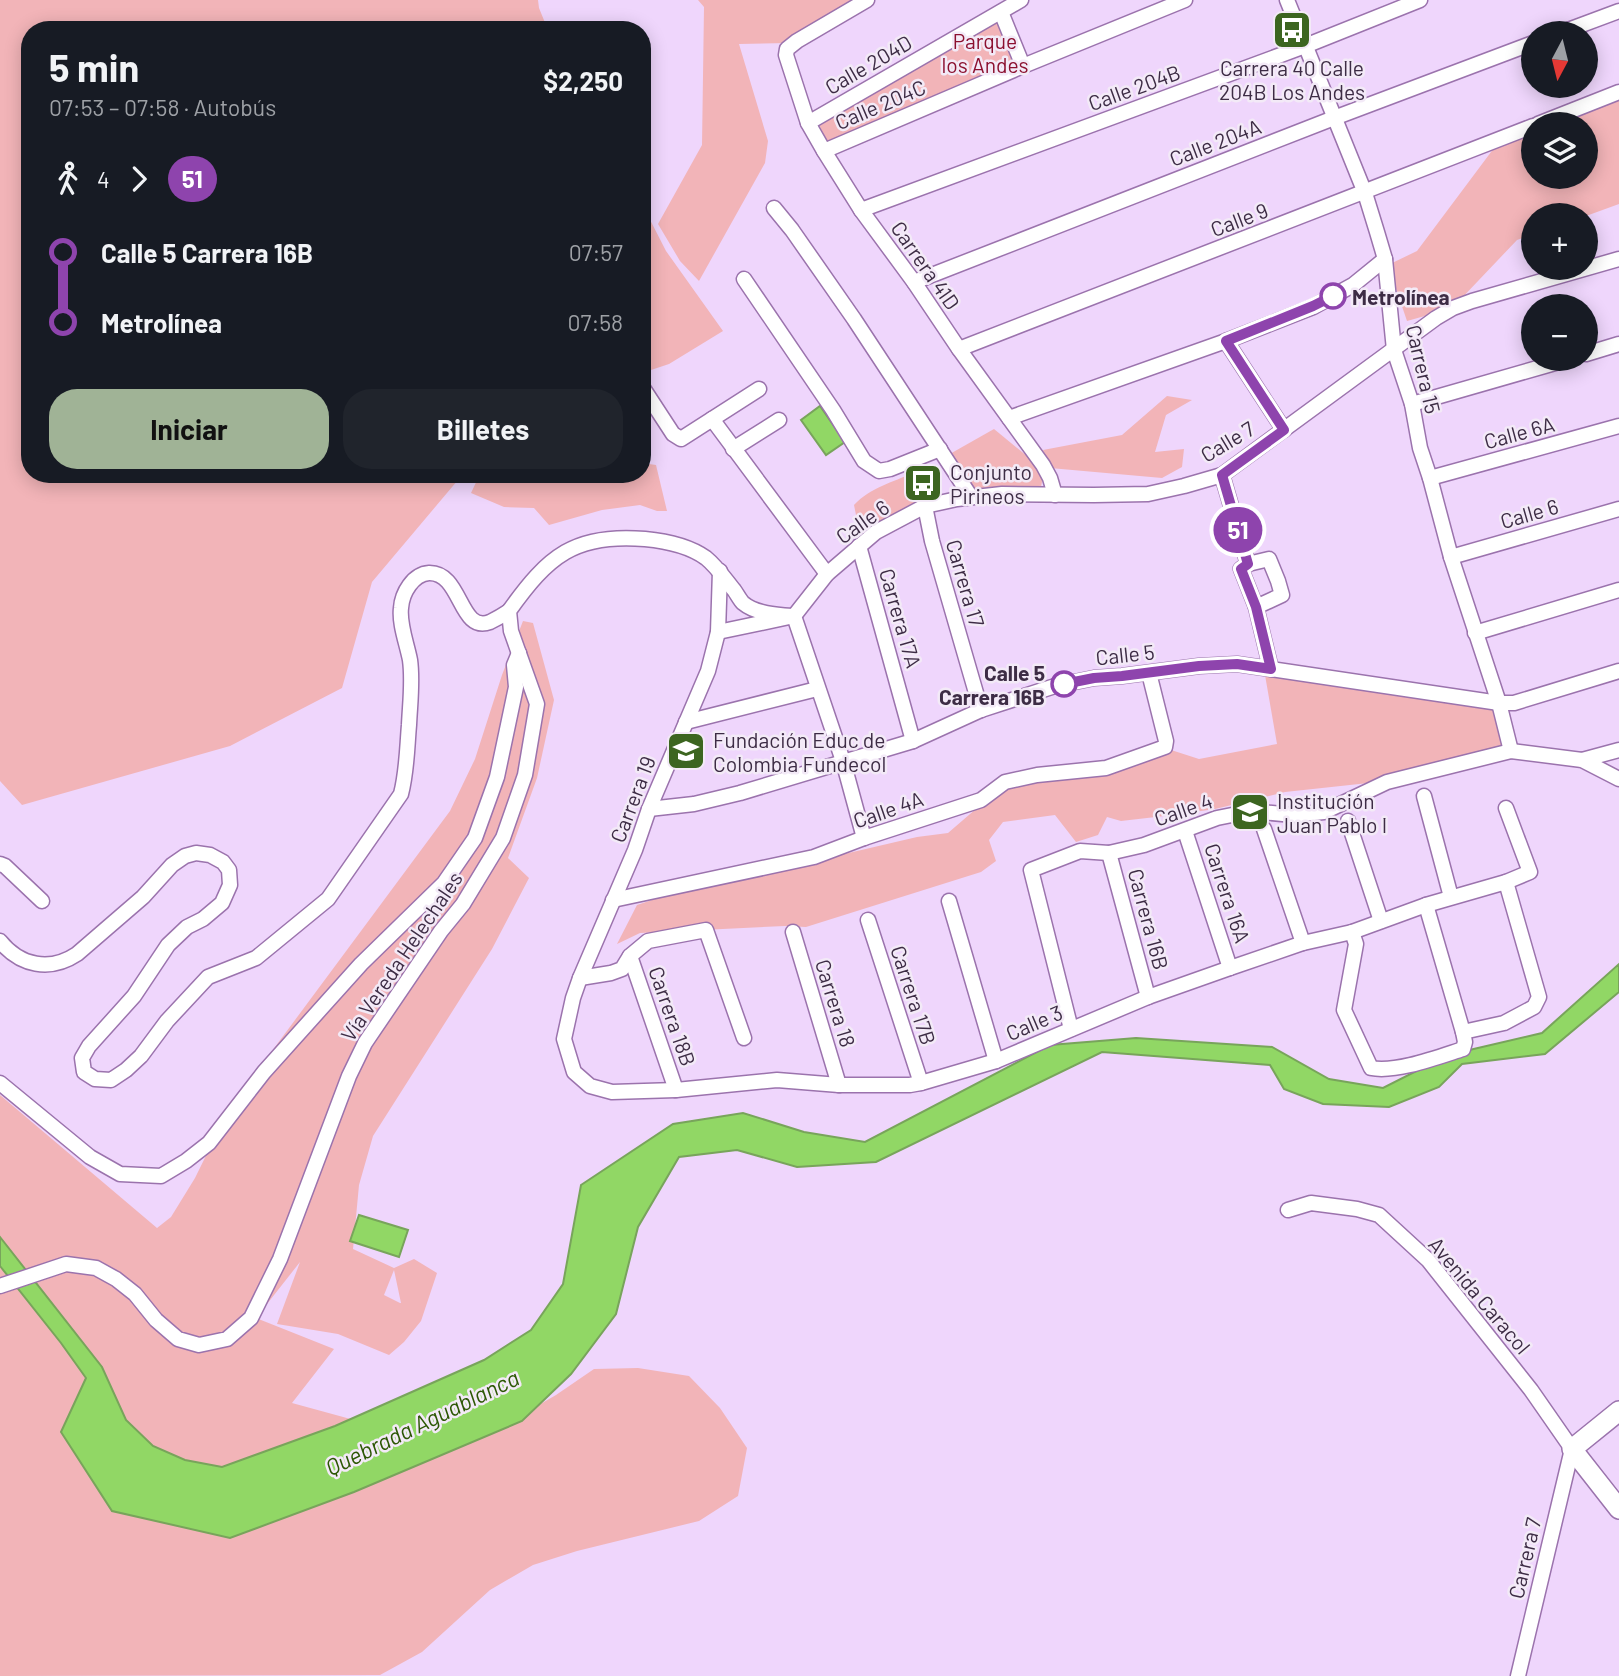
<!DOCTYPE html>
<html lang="es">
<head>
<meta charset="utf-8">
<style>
  body { margin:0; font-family:Barlow,sans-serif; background:#20242c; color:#f1f3f6; height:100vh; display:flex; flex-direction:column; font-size:26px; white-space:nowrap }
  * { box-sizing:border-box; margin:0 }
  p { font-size:23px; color:#9ea1a6 }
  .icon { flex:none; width:38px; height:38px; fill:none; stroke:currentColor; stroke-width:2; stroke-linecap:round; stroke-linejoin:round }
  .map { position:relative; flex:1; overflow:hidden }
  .details { position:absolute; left:21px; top:21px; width:630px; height:462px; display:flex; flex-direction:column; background:#171b24; border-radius:28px; box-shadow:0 4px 18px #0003 }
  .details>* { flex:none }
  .badge { padding:0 14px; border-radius:23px; font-size:24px; line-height:46px }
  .needle { width:46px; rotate:187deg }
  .fabs { position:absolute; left:1521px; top:21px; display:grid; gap:14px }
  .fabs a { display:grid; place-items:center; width:77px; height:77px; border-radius:50%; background:#171b24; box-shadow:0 4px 18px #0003; font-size:35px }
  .map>.badge { position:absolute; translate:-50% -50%; box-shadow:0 0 0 4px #fff }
  .legs { display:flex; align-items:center; gap:10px; height:77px; padding:0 28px; font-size:23px }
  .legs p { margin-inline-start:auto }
  .headline { display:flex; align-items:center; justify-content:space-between; height:119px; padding:0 28px }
  h1 { font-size:38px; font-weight:700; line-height:52px }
  .action { display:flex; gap:14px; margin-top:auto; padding:14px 28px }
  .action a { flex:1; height:80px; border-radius:28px; background:#a0b396; color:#111; font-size:28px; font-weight:700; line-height:80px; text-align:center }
  .action a+a { background:#20242c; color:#f1f3f6 }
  ul { padding:0 28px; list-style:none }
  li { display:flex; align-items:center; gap:24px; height:70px; font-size:26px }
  li i { display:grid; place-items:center; width:10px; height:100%; margin:0 9px; background:currentColor }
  li i::after { content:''; width:18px; height:18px; margin:-9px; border:5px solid; border-radius:50%; background:#171b24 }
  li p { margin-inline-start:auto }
  li:first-child i { background:linear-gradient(#0000 50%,currentColor 0) }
  li:last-child i { background:linear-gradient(currentColor 50%,#0000 0) }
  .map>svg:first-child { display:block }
  .green { fill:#f2b4b8; fill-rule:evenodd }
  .water { fill:#91d765; stroke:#78a45b; stroke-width:2 }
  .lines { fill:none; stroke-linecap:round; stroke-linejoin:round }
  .minor-casing { stroke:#9b73ad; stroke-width:17 }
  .secondary-casing { stroke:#9b73ad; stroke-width:22 }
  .minor { stroke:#fff; stroke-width:14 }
  .secondary { stroke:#fff; stroke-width:19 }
  .line-1-casing { stroke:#fff; stroke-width:16 }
  .line-1 { stroke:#8e44ad; stroke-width:10 }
  .stop-1-dot { fill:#fff; stroke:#8e44ad; stroke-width:3.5 }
  .labels { text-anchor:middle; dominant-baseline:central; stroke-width:5; stroke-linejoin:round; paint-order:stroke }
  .park-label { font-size:21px; fill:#8c1130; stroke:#f3eaf7 }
  .street-label { font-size:21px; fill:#3d2c45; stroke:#f3eaf7 }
  .poi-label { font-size:21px; fill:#3d2c45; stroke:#f3eaf7; text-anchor:start }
  .stop-label { font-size:21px; font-weight:bold; fill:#3d2c45; stroke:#f3eaf7; text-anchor:start }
  .water-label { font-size:23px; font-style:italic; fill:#2c5704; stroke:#f3eaf7 }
</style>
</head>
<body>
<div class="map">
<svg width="1619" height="1676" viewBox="0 0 1619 1676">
  <rect width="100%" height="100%" fill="#efd6fc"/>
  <!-- green -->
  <g class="green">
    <path d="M 0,0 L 538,0 L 539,8 L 548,30 L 30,30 L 30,474 L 463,474 L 372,582 L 342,688 L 230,746 L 22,805 L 0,781 Z"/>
    <path d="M 698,0 L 860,0 L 789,43 L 739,44 L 768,141 L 765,163 L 699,281 L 680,261 L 658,224 L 702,145 L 704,7 Z"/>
    <path d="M 999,15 L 1019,65 L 828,146 L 818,122 Z"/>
    <path d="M 1619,96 L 1619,204 L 1586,216 L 1533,215 L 1533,234 L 1517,240 L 1459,301 L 1439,312 L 1407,321 L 1388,265 L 1417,251 L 1500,140 L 1533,128 L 1533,177 L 1586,177 L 1586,124 L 1543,124 Z"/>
    <path d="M 643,206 L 666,251 L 723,331 L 669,364 L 642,373 Z"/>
    <path d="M 1167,396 L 1192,400 L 1166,415 L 1155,452 L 1184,449 L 1182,467 L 1162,478 L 1050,468 L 1043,450 L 1122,435 Z"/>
    <path d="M 994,429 L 1044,470 L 1040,493 L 959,490 L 941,459 Z"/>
    <path d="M 642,463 L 656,465 L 667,511 L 657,511 L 640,505 L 602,510 L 549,525 L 534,508 L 504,507 L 471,493 L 480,474 L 642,474 Z"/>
    <path d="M 913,473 L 924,473 C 929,483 931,491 928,501 L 872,530 L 866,529 L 856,515 L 854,505 C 870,488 893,482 913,473 Z"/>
    <path d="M 523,621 L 533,623 L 554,700 L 537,778 L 508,858 L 529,878 L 492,949 L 373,1136 L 359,1185 L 353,1249 L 394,1268 L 414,1259 L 437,1273 L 421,1321 L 404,1342 L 389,1355 L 338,1334 L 277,1324 L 300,1262 L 256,1318 L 334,1349 L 292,1403 L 387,1429 L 518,1417 L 556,1395 L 594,1369 L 638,1368 L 689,1376 L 720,1408 L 747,1448 L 738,1496 L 699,1521 L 577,1551 L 533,1565 L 490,1590 L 422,1652 L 380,1675 L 0,1676 L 0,1095 L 157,1228 L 171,1217 L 195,1178 L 229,1109 L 450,811 L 475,759 L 502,675 ZM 394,1270 L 401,1303 L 400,1303 L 384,1295 Z"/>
    <path d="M 1265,675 L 1496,705 L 1510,751 L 1387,781 L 1285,792 L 1215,809 L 1173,815 L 1121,821 L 1107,817 L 1098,835 L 1076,842 L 1055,815 L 1003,822 L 989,840 L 996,861 L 981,872 L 806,927 L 785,926 L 640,933 L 617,944 L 637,905 L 664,896 L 917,837 L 948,833 L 1006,783 L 1168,749 L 1199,759 L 1277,744 Z"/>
  </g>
  <!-- water -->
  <g class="water">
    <path d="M 820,406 L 845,442 L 826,455 L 801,420 Z"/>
    <path d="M 1619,964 L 1619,992 L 1545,1054 L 1462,1064 L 1439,1087 L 1389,1107 L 1323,1104 L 1284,1089 L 1270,1065 L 1102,1052 L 876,1162 L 797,1167 L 737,1150 L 679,1157 L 638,1227 L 616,1314 L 571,1374 L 522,1421 L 354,1492 L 230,1538 L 112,1511 L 61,1432 L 86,1378 L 61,1343 L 0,1266 L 0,1237 L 102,1367 L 126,1420 L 153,1446 L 185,1460 L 222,1467 L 335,1426 L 484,1360 L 531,1330 L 563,1284 L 581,1185 L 673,1124 L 743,1113 L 804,1132 L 865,1142 L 1050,1045 L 1136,1038 L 1272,1047 L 1329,1079 L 1383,1088 L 1448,1055 L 1542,1033 Z"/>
    <path d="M 359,1215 L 408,1230 L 399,1257 L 350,1241 Z"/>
  </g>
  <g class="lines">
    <defs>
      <g id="minor">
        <path d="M 867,0 L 797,41 L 787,49 L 786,55 L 808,123 L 824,151 L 861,210 L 914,282 L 959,349 L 1043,465 L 1050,478 L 1055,495"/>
        <path d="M 1287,0 L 1365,193 L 1377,232 L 1385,259 L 1394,350 L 1412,404 L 1420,448 L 1430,478 L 1451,557 L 1499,703 L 1511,751"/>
        <path d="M 1001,12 L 1023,66"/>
        <path d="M 1560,33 L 1619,11"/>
        <path d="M 808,123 L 1021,0"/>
        <path d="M 1538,124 L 1619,92"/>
        <path d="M 824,151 L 1023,66 L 1185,0"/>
        <path d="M 774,208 L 792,230 L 854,319 L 971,497"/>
        <path d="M 861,210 L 1305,46 L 1420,0"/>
        <path d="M 744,279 L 833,410 L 864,461 L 879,471 L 890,469 L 940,449"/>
        <path d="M 914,282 L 1334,118 L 1533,43"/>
        <path d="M 1226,341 L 1284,430"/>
        <path d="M 959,349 L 1533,126"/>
        <path d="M 1586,354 L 1619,344"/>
        <path d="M 643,388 L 673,434 L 681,439 L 759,389"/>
        <path d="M 1412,404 L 1569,359"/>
        <path d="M 1009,418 L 1226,341 L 1313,307 L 1353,285 L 1385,259"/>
        <path d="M 712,419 L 827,574"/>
        <path d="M 733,449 L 779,420"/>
        <path d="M 1222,475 L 1248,564 L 1241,569 L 1256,607 L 1271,669"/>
        <path d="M 1430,478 L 1619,426"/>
        <path d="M 925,506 L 932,541 L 981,710"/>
        <path d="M 859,546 L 913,741"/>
        <path d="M 1451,557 L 1619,509"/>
        <path d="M 1248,564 L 1269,559 L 1278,581 L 1282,595 L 1256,607"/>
        <path d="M 720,571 L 718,632 L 708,671 L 649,809 L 635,850 L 580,978 L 573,998 L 564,1039 L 574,1072 L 590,1086 L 612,1092 L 676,1090 L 777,1080 L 839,1085 L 910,1085 L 921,1083 L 996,1061 L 1148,997 L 1230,968 L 1303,943 L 1352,932 L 1426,905 L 1506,882 L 1530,872 L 1506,808"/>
        <path d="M 794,616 L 843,761 L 864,838"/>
        <path d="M 718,632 L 794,616 L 827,574 L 876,532 L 925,506 L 957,499 L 1002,494 L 1094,495 L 1148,494 L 1184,486 L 1222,475 L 1436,318 L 1453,308 L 1472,301 L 1619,259"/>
        <path d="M 1475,633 L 1619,590"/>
        <path d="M 686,722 L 817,689"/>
        <path d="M 1582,760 L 1619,750"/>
        <path d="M 1424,796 L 1451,897"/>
        <path d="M 649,809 L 694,804 L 740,793 L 913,741 L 981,710 L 1055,686 L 1094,678 L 1122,676 L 1199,666 L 1237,664 L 1499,703 L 1514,703 L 1619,671"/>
        <path d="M 1348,821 L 1381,921"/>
        <path d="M 1264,829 L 1303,943"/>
        <path d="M 1185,831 L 1230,968"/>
        <path d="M 1109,853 L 1148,997"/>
        <path d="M 0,864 L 5,866 L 42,901"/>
        <path d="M 613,900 L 814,857 L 864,838 L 981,800 L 1005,782 L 1037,775 L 1106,768 L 1165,747 L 1166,741 L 1149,673"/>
        <path d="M 949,901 L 996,1061"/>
        <path d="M 868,920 L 921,1083"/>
        <path d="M 793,932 L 839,1085"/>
        <path d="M 1352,932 L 1356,944 L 1344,1010 L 1371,1068 C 1396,1073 1438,1057 1463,1049 L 1465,1042 L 1463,1032 L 1426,905"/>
        <path d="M 0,941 C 20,966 50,972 77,954 L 143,897 L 172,865 L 185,856 L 196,853 L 210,855 L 223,862 L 229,870 L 230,885 L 222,903 L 203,919 L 187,927 L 168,945 L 134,996 L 89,1046 L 82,1058 L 84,1072 L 95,1079 L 111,1080 L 126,1070 L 141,1056 L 167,1021 L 208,977 L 256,958 L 328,899 L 401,794 C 407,771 407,748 409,725 C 410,703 413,681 410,660 C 407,644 399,624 401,608 C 402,593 413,574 429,573 C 462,572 459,634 490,622 C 496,619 503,615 509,611"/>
        <path d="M 630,956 L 676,1090"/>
        <path d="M 580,978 L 611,973 L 622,969 L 630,956 L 648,941 L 706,930 L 744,1038"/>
        <path d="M 1071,1029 L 1031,870 L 1080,851 L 1109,853 L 1144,845 L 1217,818 L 1237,814 L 1261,812 L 1293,815 L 1324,812 L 1387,782 L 1511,751 L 1582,760 L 1619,779"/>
        <path d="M 1463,1032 L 1504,1023 L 1534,1007 L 1539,997 L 1506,882"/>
        <path d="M 0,1083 L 90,1157 L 120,1174 L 161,1176 L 186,1161 L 209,1143 L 264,1072 L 361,964 L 444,883 L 475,838 L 497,777 L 516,687 L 514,665 L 519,653"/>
        <path d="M 1288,1210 L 1311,1203 L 1357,1209 L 1379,1215 L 1428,1260 L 1531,1390 L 1572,1449 L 1518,1676"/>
        <path d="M 0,1286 L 66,1264 L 96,1268 L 116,1279 L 135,1294 L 156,1320 L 178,1339 L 199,1345 L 227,1339 L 251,1318 L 280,1259 L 349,1076 L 365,1043 L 441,931 L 463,904 L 503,838 L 525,775 L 537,704 L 511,631 L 509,611 C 548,556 575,533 645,539 C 666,541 688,545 706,558 C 717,567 725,579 734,590 C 737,594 740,600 743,603 C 756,614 778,615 794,616"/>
      </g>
      <path id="secondary" d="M 1619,1411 L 1572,1449 L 1619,1509"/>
    </defs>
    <!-- minor casing -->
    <use href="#minor" class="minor-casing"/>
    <!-- secondary casing -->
    <use href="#secondary" class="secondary-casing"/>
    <!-- minor -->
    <use href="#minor" class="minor"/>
    <!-- secondary -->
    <use href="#secondary" class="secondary"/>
  </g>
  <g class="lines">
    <defs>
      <path id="line-1" d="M 1064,684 L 1094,678 L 1122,676 L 1199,666 L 1237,664 L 1271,669 L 1256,607 L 1241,569 L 1248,564 L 1222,475 L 1284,430 L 1226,341 L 1313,306 L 1333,296"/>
    </defs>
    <!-- line-1 casing -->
    <use href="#line-1" class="line-1-casing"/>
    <!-- line-1 -->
    <use href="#line-1" class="line-1"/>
  </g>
  <!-- icons -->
  <defs>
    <symbol id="bus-square" viewBox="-11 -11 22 22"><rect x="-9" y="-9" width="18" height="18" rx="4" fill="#3c6520" stroke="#f3eaf7"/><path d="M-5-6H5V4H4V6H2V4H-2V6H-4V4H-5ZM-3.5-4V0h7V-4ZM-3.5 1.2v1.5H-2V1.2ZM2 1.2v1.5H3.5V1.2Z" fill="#fff"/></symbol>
    <symbol id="school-square" viewBox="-11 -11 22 22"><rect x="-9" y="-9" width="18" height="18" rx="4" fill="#3c6520" stroke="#f3eaf7"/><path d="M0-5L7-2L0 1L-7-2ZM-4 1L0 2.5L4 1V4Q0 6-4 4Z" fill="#fff"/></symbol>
  </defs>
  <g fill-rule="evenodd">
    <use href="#bus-square" x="1270" y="8" width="44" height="44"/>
    <use href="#bus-square" x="901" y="461" width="44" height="44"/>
    <use href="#school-square" x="664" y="729" width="44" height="44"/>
    <use href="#school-square" x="1228" y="790" width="44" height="44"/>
  </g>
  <!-- markers -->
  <g class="stop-1-dot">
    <circle cx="1333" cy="296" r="12"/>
    <circle cx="1064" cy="684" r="12"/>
  </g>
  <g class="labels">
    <!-- park labels -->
    <g class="park-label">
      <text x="985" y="40">Parque<tspan x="985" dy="24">los Andes</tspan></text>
    </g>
    <!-- street labels -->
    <g class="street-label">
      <text transform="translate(868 64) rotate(-30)">Calle 204D</text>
      <text transform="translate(1134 87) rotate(-20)">Calle 204B</text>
      <text transform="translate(880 104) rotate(-23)">Calle 204C</text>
      <text transform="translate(1215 142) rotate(-21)">Calle 204A</text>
      <text transform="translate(1239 219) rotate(-21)">Calle 9</text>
      <text transform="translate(926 265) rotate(55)">Carrera 41D</text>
      <text transform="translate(1424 369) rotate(77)">Carrera 15</text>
      <text transform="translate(1519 432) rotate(-15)">Calle 6A</text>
      <text transform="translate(1227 441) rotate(-31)">Calle 7</text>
      <text transform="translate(1529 513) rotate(-16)">Calle 6</text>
      <text transform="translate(862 521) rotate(-35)">Calle 6</text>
      <text transform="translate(966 583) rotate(74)">Carrera 17</text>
      <text transform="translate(901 618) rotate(74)">Carrera 17A</text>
      <text transform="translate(1125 654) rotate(-6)">Calle 5</text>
      <text transform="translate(632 799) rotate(-69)">Carrera 19</text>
      <text transform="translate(888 809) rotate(-19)">Calle 4A</text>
      <text transform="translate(1183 809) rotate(-19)">Calle 4</text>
      <text transform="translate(1228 893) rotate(72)">Carrera 16A</text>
      <text transform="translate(1149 919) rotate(75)">Carrera 16B</text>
      <text transform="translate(401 956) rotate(-56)">Vía Vereda Helechales</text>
      <text transform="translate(914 995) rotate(72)">Carrera 17B</text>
      <text transform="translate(836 1003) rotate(73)">Carrera 18</text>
      <text transform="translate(673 1016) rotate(71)">Carrera 18B</text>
      <text transform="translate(1034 1022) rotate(-23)">Calle 3</text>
      <text transform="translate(1480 1295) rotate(50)">Avenida Caracol</text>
      <text transform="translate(1524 1558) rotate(-77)">Carrera 7</text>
    </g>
    <!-- poi labels -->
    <g class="poi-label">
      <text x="1292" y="67" text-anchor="middle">Carrera 40 Calle<tspan x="1292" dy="24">204B Los Andes</tspan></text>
      <text x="950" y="471">Conjunto<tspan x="950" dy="24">Pirineos</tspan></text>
      <text x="713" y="739">Fundación Educ de<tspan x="713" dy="24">Colombia Fundecol</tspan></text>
      <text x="1277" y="800">Institución<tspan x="1277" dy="24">Juan Pablo I</tspan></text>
    </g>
    <!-- stop labels -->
    <g class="stop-label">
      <text x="1352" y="296">Metrolínea</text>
      <text x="1045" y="672" text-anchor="end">Calle 5<tspan x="1045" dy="24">Carrera 16B</tspan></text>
    </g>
    <!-- water labels -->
    <g class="water-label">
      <text transform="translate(422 1422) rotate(-26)">Quebrada Aguablanca</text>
    </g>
  </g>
</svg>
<div class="fabs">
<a><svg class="needle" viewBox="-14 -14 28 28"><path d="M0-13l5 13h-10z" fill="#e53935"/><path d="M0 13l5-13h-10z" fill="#9ea1a6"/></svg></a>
<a><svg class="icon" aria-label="layers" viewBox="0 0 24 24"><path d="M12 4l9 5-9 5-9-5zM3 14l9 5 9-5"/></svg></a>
<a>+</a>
<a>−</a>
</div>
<b class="badge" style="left:1238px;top:530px;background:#8e44ad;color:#fff">51</b>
<section class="details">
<div class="headline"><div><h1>5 min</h1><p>07:53 – 07:58 · Autobús</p></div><b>$2,250</b></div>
<div class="legs"><svg class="icon" aria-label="walk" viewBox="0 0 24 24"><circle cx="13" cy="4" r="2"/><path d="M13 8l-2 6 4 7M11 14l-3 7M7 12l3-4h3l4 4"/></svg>4<svg class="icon" aria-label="forward" viewBox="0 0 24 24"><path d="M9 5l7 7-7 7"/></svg><b class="badge" style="background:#8e44ad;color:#fff">51</b></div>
<ul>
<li><i style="color:#8e44ad"></i><b>Calle 5 Carrera 16B</b><p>07:57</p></li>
<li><i style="color:#8e44ad"></i><b>Metrolínea</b><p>07:58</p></li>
</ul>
<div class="action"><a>Iniciar</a><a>Billetes</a></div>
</section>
</div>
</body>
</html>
